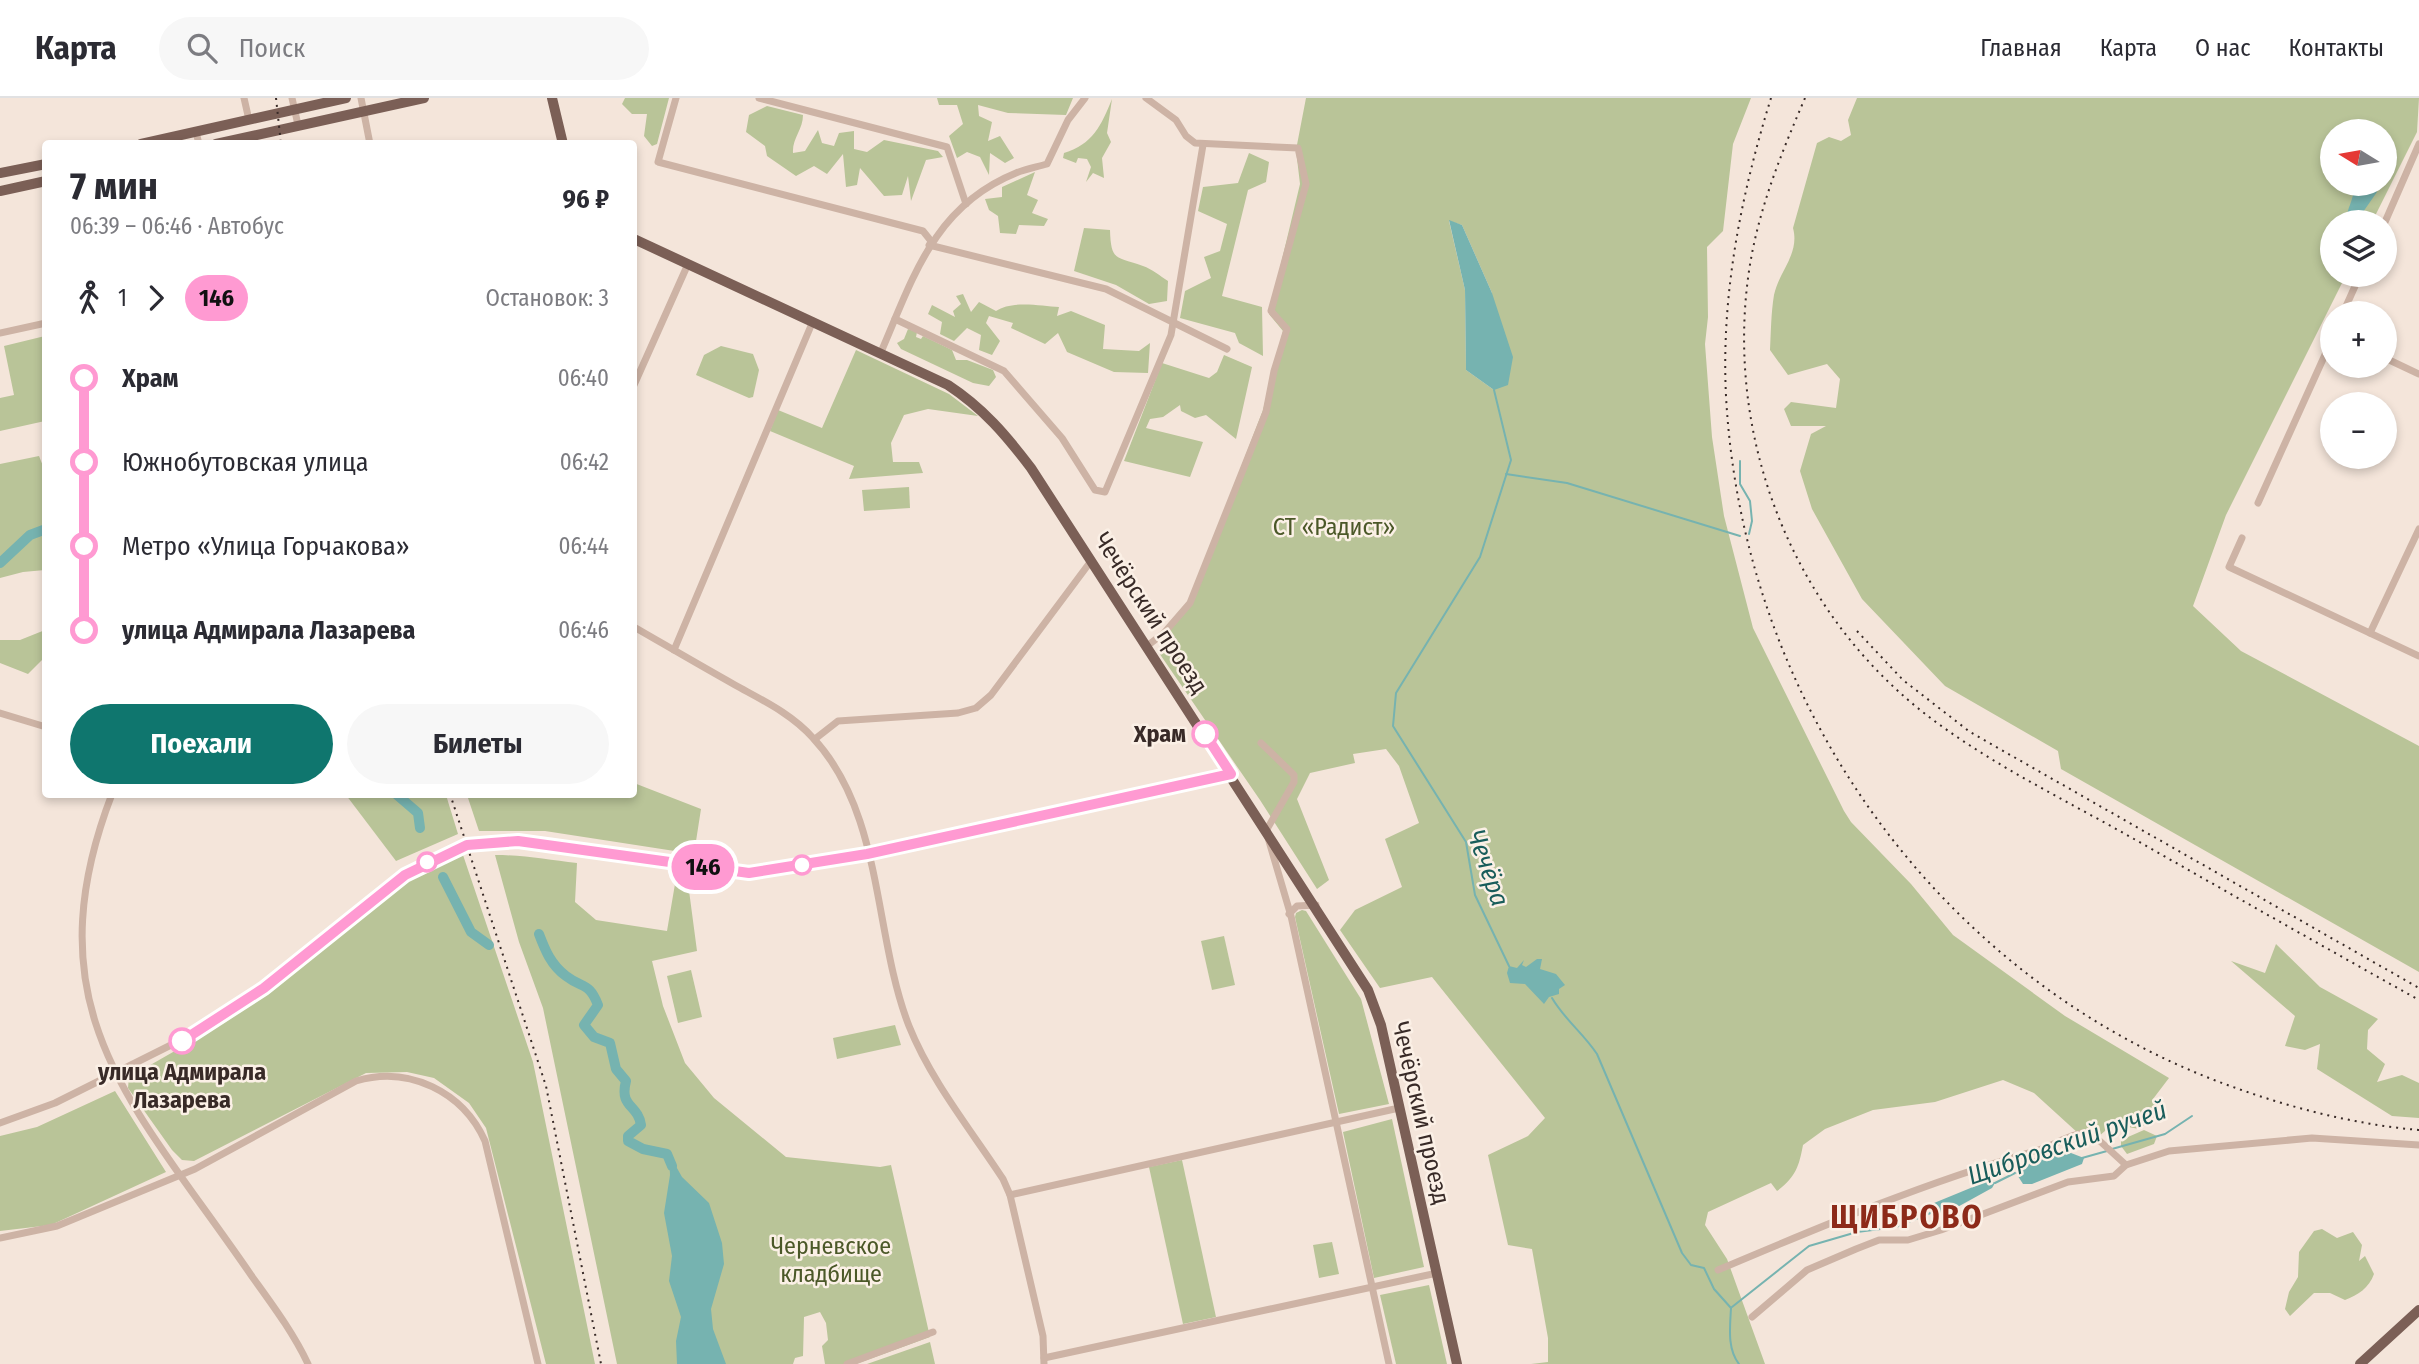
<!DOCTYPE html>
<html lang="ru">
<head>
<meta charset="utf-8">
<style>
  body { margin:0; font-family:"Fira Sans Condensed",sans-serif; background:#f7f7f7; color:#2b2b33; height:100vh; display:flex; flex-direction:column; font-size:26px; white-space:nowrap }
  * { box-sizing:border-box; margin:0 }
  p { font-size:23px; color:#7c7c81 }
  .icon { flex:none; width:38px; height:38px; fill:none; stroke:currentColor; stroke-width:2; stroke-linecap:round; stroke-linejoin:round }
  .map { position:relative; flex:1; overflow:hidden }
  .sheet { position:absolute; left:42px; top:42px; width:595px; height:658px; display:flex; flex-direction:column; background:#fff; border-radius:7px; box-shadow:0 4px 10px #0003 }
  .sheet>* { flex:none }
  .badge { padding:0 14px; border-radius:23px; font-size:24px; line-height:46px }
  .needle { width:46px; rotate:281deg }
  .fabs { position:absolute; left:2320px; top:21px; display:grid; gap:14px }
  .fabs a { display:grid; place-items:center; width:77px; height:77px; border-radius:50%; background:#fff; box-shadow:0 4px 10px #0003; font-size:35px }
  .map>.badge { position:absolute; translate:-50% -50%; box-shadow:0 0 0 4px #fff }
  .legs { display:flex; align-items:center; gap:10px; height:77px; padding:0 28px; font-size:23px }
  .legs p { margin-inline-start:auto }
  .headline { display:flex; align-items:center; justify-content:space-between; height:119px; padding:0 28px }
  h1 { font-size:38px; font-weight:700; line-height:52px }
  .primary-button { display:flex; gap:14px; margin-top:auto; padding:14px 28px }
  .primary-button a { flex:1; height:80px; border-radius:42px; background:#0f766e; color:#fff; font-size:28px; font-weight:700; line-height:80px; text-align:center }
  .primary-button a+a { background:#f7f7f7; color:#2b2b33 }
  ul { padding:0 28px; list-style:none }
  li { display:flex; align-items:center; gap:24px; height:84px; font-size:26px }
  li i { display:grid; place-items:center; width:10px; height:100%; margin:0 9px; background:currentColor }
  li i::after { content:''; width:18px; height:18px; margin:-9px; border:5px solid; border-radius:50%; background:#fff }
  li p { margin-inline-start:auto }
  li:first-child i { background:linear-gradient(#0000 50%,currentColor 0) }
  li:last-child i { background:linear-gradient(currentColor 50%,#0000 0) }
  header { display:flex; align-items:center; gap:42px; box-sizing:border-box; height:98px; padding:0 35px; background:#fff; border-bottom:2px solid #e1e1e2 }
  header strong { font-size:33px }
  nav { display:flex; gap:38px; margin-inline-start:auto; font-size:24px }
  .search { width:490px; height:63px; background:#f7f7f7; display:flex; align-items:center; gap:18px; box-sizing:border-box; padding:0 24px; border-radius:38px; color:#7c7c81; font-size:26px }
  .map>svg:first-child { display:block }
  .green { fill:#b9c498; fill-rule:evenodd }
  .water { fill:#76b3b0 }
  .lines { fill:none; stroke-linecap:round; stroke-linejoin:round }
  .stream { stroke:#76b3b0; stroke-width:2 }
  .river { stroke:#76b3b0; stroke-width:10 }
  .minor { stroke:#cdb3a5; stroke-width:7 }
  .major { stroke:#7b5f56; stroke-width:10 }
  .rail { stroke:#382a27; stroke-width:2; stroke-dasharray:2 5; stroke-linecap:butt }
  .line-1-casing { stroke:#fff; stroke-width:16 }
  .line-1 { stroke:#ff9ad2; stroke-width:10 }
  .stop-1-dot { fill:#fff; stroke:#ff9ad2; stroke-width:3.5 }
  .labels { text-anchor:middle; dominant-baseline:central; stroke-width:5; stroke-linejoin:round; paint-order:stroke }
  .park-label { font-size:24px; fill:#4b5828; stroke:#fbf0e6 }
  .street-label { font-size:24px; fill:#382a27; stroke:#fbf0e6 }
  .stop-label { font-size:24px; font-weight:bold; fill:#382a27; stroke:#fbf0e6; text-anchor:end }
  .water-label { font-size:26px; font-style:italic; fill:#195d5b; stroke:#fbf0e6 }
  .district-label { font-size:32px; font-weight:bold; letter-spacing:2px; fill:#8d2a19; stroke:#fbf0e6 }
</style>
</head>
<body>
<header>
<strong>Карта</strong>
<div class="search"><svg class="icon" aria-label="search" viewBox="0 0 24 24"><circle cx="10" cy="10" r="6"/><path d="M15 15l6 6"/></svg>Поиск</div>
<nav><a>Главная</a><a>Карта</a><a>О нас</a><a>Контакты</a></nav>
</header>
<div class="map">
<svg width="2419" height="1266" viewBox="0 0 2419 1266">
  <rect width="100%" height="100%" fill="#f4e5da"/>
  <!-- green -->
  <g class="green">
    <path d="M 625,0 L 669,0 L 657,46 L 652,48 L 644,38 L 647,16 L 632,16 L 622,6 Z"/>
    <path d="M 937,0 L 1073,0 L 1066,17 L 1008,15 L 978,7 L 979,18 L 992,24 L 988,43 L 1000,38 L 1014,60 L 1005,65 L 990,55 L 989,77 L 980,59 L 967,54 L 957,60 L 949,38 L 963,26 L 957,7 L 939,7 Z"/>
    <path d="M 1306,0 L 1751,0 L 1733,46 L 1723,133 L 1707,149 L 1708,219 L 1705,246 L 1712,339 L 1724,418 L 1753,530 L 1844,713 L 1851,724 L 1911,786 L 1953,837 L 2065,918 L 2169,980 L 2153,1001 L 2162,1013 L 2139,1031 L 2113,1026 L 2090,1046 L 2034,995 L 2003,982 L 1935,1004 L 1873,1012 L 1825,1031 L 1803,1047 C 1799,1068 1796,1079 1777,1093 L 1771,1085 L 1708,1114 L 1705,1127 L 1727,1161 L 1765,1266 L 1531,1266 L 1548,1264 L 1548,1240 L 1532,1151 L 1508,1147 L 1488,1057 L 1528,1038 L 1545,1020 L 1432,879 L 1380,890 L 1340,832 L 1355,812 L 1402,789 L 1385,741 L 1419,725 L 1399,668 L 1386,651 L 1353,656 L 1355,665 L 1310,675 L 1297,701 L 1329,782 L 1317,791 L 1260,702 L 1157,552 L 1163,547 L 1158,538 L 1189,504 L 1263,312 L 1283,233 L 1269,216 L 1300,86 L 1296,52 ZM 1449,123 L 1462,127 L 1492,195 L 1494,292 L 1466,272 L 1465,192 Z"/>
    <path d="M 1857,0 L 2419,0 L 2417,34 L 2372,124 L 2333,124 L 2333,177 L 2346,177 L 2226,417 L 2193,508 L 2241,553 L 2419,648 L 2419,874 L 2061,671 L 2058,653 L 1945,588 L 1862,501 L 1812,411 L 1800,373 L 1811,336 L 1826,328 L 1791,328 L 1784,311 L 1791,304 L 1836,310 L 1840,281 L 1827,266 L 1788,277 L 1770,252 C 1771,234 1771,215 1774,197 C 1779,173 1800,156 1793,130 L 1817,45 L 1829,39 L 1841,43 L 1851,37 L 1848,22 ZM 2333,33 L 2385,33 L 2385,86 L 2333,86 Z"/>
    <path d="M 1112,1 L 1107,35 L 1111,44 L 1102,60 L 1104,80 L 1093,75 L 1086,84 L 1091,69 L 1087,61 L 1078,60 L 1076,65 L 1063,60 L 1064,55 C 1093,46 1101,28 1112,1 Z"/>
    <path d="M 767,8 L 803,17 C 803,32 792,40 793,55 L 805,53 L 818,32 L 822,45 L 834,48 L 839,35 L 854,33 L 854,51 L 867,54 L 884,42 L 938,53 L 943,59 L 926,62 L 911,103 L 908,78 L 902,97 L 884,98 L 860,70 L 857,87 L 846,89 L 843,56 L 827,76 L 814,68 L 796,78 L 767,58 L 765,48 L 746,34 L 749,17 Z"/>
    <path d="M 1249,55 L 1269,64 L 1266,84 L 1248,92 L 1222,198 L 1262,209 L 1263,258 L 1239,245 L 1235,235 L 1180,220 L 1185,193 L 1211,180 L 1204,159 L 1220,153 L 1227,126 L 1198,113 L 1203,89 L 1238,85 Z"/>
    <path d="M 1035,74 L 1027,97 L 1038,102 L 1032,115 L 1048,121 L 1044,128 L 1019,127 L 1016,136 L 1000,135 L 998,118 L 989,112 L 985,101 L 1002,99 L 1002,89 Z"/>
    <path d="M 1084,130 L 1110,132 C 1111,164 1116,158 1143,168 C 1152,171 1160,178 1168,183 L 1167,203 L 1149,206 L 1116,187 L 1074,173 Z"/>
    <path d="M 963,196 L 971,214 L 979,204 L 996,213 C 1012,202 1041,208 1059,209 L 1057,218 L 1071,213 L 1105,227 L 1103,251 L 1139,253 L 1150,245 L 1148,275 L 1114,274 L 1067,254 L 1058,235 L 1045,246 L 1011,230 L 1013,225 L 989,218 L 986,225 L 1000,243 L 992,257 L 979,252 L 981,237 L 967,230 L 954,243 L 940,236 L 942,224 L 928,216 L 932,207 L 955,219 L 953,213 L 961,206 L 956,198 Z"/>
    <path d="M 908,231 L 917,234 L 916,239 L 921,241 L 923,238 L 952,252 L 956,262 L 967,262 L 993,272 L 996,279 L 989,288 L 973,285 L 901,251 L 897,245 L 904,241 Z"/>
    <path d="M 45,238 L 45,323 L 0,333 L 0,300 L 14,297 L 4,248 Z"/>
    <path d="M 721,248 L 753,256 L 759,272 L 753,299 L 749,300 L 696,277 L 704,257 Z"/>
    <path d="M 856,252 L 949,296 L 978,318 L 928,311 L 904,317 L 891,345 L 893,364 L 919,364 L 923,375 L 849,381 L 854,368 L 770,333 L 778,312 L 822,330 Z"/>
    <path d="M 1224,257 L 1252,269 L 1236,341 L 1206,317 L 1195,320 L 1181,313 L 1180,307 L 1163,319 L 1150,321 L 1146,330 L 1203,344 L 1190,379 L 1124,363 L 1162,265 L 1209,280 L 1217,274 Z"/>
    <path d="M 39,358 L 45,373 L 45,472 L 23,474 L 0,480 L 0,366 Z"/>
    <path d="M 909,389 L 910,410 L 864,413 L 862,392 Z"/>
    <path d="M 45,532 L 45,559 L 28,576 L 0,565 L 0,542 L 20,542 Z"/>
    <path d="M 634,685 L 701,711 L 694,756 L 545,733 L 479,733 L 467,697 L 634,696 Z"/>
    <path d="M 346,697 L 446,697 L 458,736 L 396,763 Z"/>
    <path d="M 463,757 L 533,964 L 595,1266 L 546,1266 L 486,1030 L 469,1005 L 434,980 L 407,974 L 366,975 L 194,1063 L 182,1062 L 172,1052 L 128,990 L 129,979 C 177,952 226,925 271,892 C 333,846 386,778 463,757 Z"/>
    <path d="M 495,757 C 524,757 549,762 577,765 L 575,804 L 596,822 L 667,833 L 675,786 L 688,785 L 697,853 L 652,863 L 663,908 L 685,965 L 714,1000 L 786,1059 L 880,1069 L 891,1067 L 930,1239 L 856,1266 L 825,1266 L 822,1248 L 828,1242 L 826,1225 L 820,1214 L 804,1219 L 803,1258 L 795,1260 L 793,1266 L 617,1266 L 543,910 L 519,844 Z"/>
    <path d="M 1302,812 L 1306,813 L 1361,901 L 1389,1006 L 1339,1016 L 1295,819 L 1296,815 Z"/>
    <path d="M 1224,838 L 1235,887 L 1212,892 L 1201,843 Z"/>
    <path d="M 2276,846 L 2320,889 L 2378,921 L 2368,932 L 2367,951 L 2385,966 L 2377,984 L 2402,977 L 2419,985 L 2419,1020 L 2392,1018 L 2317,971 L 2320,946 L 2305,952 L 2285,948 L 2295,918 L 2231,863 L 2265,875 Z"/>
    <path d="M 691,872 L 702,919 L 678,925 L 667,878 Z"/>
    <path d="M 895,927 L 901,947 L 837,961 L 833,940 Z"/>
    <path d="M 115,993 L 166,1074 L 51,1127 L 0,1133 L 0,1038 L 37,1029 Z"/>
    <path d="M 1392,1021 L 1424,1169 L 1374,1180 L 1343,1034 Z"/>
    <path d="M 2144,1032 L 2157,1038 L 2154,1046 L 2127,1056 L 2121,1048 L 2121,1042 Z"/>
    <path d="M 1182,1062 L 1216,1219 L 1183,1226 L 1149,1069 Z"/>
    <path d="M 2322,1131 L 2337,1140 L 2353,1134 L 2362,1147 L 2359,1163 L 2365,1158 L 2374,1176 C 2369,1190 2358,1197 2345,1202 L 2330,1195 L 2314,1195 L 2290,1218 L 2285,1211 L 2289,1194 L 2298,1179 L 2299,1154 L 2314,1133 Z"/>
    <path d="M 1332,1144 L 1339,1176 L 1319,1180 L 1313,1147 Z"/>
    <path d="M 1429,1187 L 1447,1266 L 1396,1266 L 1380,1197 Z"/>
    <path d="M 930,1244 L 935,1266 L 867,1266 Z"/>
  </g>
  <!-- water -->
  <g class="water">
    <path d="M 2363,86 L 2372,86 L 2377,94 L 2356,124 L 2347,124 C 2345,111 2355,102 2353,90 L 2356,88 L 2359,94 L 2359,88 Z"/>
    <path d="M 1449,122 L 1462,127 L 1492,195 L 1513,259 L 1508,287 L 1494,292 L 1466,272 L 1465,192 Z"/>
    <path d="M 1537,861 L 1542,861 L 1540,871 L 1556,876 L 1565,887 L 1559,891 L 1559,896 L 1549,899 L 1544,906 L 1525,886 L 1510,885 L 1507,875 L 1509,868 L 1517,870 L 1524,862 L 1522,867 L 1526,869 Z"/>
    <path d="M 2071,1055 L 2084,1060 L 2082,1066 L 2032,1086 L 2023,1086 L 2016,1075 L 2024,1062 Z"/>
    <path d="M 669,1056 L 682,1079 L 709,1105 L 722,1145 L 724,1166 L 711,1211 L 713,1231 L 726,1266 L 677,1266 L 676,1243 L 681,1219 L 669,1183 L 672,1158 L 664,1115 L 670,1077 Z"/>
    <path d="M 1990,1082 L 1995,1085 L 1992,1090 L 1943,1117 L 1934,1113 L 1934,1105 Z"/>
  </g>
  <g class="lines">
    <!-- stream -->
    <g class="stream">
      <path d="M 1494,292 L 1511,362 L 1480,459 L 1396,595 L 1393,628 L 1466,744 L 1475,797 L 1509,868"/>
      <path d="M 1740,363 L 1740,386 L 1750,403 L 1752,423 L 1749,436"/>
      <path d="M 1506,376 L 1567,385 L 1740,438"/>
      <path d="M 1552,900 C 1565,922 1583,935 1597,956 L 1682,1155 L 1691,1167 L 1704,1170 L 1714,1191 L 1731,1210 C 1730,1229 1727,1251 1739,1266"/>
      <path d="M 2112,1051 L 2165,1036 L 2192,1018"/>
      <path d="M 2082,1060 L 2107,1053"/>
      <path d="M 1995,1085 L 2015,1075"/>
      <path d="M 1732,1209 L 1809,1148 L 1857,1134 L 1896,1129 L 1933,1114"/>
    </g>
    <!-- river -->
    <g class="river">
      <path d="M 0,465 L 30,437 L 46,431"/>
      <path d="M 396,696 L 418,715 L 420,730"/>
      <path d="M 443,779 L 471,834 L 489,847"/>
      <path d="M 539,836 C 545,852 551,867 566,878 C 583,891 589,884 598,907 L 584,927 L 594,939 L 610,945 L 616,971 L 626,983 C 619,1010 638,1006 641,1027 L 628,1038 L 628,1043 L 643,1051 L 667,1056 L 672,1068"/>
    </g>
    <!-- minor -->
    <g class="minor">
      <path d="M 244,0 L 249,22"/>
      <path d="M 292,0 L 298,27"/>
      <path d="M 361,0 L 370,46"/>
      <path d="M 676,0 L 658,64 L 923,133 L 931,143"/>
      <path d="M 759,0 L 947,49 L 966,106"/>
      <path d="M 1146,0 L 1176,22 L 1186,38 L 1195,45 L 1298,50 L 1306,86 L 1271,213 L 1287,231 L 1274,273 L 1266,314 L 1190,505 L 1164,535 L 1147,548"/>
      <path d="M 196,34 L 199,46"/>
      <path d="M 2385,124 L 2419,46"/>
      <path d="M 929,147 L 1106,191 L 1227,251"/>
      <path d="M 2343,215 L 2360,177"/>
      <path d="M 895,221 L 1004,273 L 1062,340 L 1095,392 L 1105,394 L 1171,237 L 1203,47"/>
      <path d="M 0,235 L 46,225"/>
      <path d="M 881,254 C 913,180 934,108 1016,75 C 1026,71 1037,69 1047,66 L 1068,22 L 1085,0"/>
      <path d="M 2385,260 L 2419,276"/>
      <path d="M 634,287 L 688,166"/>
      <path d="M 2258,405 L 2333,239"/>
      <path d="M 2242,440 L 2229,469 L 2419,558"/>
      <path d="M 634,529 C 667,548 701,568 735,587 C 762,602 792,616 813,640 C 884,716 873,836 909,928 C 931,983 971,1032 1003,1081 L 1010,1097 L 1043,1238 L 1044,1266"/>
      <path d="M 2370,535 L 2419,431"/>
      <path d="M 674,552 L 813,223"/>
      <path d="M 0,615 L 46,629"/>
      <path d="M 815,641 L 838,623 L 958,615 L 976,610 L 991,597 L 1091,463"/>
      <path d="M 1261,645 L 1294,677 L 1294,684 L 1266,733 L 1291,818 L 1389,1266"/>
      <path d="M 112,696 C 28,914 136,1009 251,1177 C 271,1205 293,1234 308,1266"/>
      <path d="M 1289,816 L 1297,808 L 1316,807"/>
      <path d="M 0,1025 L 55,1005 L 211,927 L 264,890 L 405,777 L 467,747 L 518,743 L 749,775 L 867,756 L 1231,676"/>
      <path d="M 1010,1097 L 1399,1010"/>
      <path d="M 0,1140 L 57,1128 L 195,1071 L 356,983 C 409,967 463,994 485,1043 L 538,1266"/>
      <path d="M 1718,1172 C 1822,1128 1926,1084 2035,1053 C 2054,1048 2070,1035 2090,1034 L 2126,1067"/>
      <path d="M 1752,1219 L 1807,1172 L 1856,1151 L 1879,1142 L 1908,1142 L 1941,1132 L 2068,1084 L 2114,1078 L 2126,1067 L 2169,1053 L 2312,1040 L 2419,1047"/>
      <path d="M 1044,1260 L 1437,1175"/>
      <path d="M 847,1266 L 933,1234"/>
    </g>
    <!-- major -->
    <g class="major">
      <path d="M 552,0 L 563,46"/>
      <path d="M 141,46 L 346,0"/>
      <path d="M 216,46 L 424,0"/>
      <path d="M 0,75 L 46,66"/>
      <path d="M 0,93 L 46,83"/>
      <path d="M 634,141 L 948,287 C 983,310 1006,337 1031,370 L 1368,892 L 1381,927 L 1457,1266"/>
      <path d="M 2360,1266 L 2419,1212"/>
    </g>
    <!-- rail -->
    <g class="rail">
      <path d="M 276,0 L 281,46"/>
      <path d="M 1771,0 C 1741,97 1721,196 1726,298 C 1742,599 1932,872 2214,982 C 2280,1007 2349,1026 2419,1032"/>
      <path d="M 1805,0 C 1781,56 1758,112 1749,173 C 1725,336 1790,507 1919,611 C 1984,663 2062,700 2134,741 C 2229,795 2324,849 2419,902"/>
      <path d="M 1857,533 L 1903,582 L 1970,634 L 2419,890"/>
      <path d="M 450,696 L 546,988 L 601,1266"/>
    </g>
  </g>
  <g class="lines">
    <defs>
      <path id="line-1" d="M 182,943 L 264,890 L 405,777 L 467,747 L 518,743 L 749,775 L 867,756 L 1231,676 L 1205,636"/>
    </defs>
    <!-- line-1 casing -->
    <use href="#line-1" class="line-1-casing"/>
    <!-- line-1 -->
    <use href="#line-1" class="line-1"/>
  </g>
  <!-- markers -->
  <g class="stop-1-dot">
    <circle cx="1205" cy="636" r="12"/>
    <circle cx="427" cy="764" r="9"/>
    <circle cx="802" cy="767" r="9"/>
    <circle cx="182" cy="943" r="12"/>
  </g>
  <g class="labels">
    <!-- park labels -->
    <g class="park-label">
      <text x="1334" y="429">СТ «Радист»</text>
      <text x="831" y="1148">Черневское<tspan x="831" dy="28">кладбище</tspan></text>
    </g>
    <!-- street labels -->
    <g class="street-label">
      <text transform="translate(1151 515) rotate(57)">Чечёрский проезд</text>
      <text transform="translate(1421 1015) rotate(77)">Чечёрский проезд</text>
    </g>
    <!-- stop labels -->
    <g class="stop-label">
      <text x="1186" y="636">Храм</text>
      <text x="182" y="974" text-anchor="middle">улица Адмирала<tspan x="182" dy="28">Лазарева</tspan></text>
    </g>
    <!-- water labels -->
    <g class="water-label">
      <text transform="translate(1488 770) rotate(71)">Чечёра</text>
      <text transform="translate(2067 1045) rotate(-19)">Щибровский ручей</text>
    </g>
    <!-- district labels -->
    <g class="district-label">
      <text x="1907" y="1119">ЩИБРОВО</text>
    </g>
  </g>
</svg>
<div class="fabs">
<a><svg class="needle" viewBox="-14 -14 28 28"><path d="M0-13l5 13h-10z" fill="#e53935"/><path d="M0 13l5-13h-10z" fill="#7c7c81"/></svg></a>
<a><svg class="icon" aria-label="layers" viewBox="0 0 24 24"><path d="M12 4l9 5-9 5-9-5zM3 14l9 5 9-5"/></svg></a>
<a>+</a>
<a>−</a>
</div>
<b class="badge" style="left:703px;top:769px;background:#ff9ad2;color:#111">146</b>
<section class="sheet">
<div class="headline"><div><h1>7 мин</h1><p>06:39 – 06:46 · Автобус</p></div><b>96 ₽</b></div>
<div class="legs"><svg class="icon" aria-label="walk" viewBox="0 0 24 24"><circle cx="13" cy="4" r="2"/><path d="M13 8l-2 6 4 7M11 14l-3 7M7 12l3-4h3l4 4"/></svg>1<svg class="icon" aria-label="forward" viewBox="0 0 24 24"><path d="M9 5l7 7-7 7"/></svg><b class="badge" style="background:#ff9ad2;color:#111">146</b><p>Остановок: 3</p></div>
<ul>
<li><i style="color:#ff9ad2"></i><b>Храм</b><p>06:40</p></li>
<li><i style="color:#ff9ad2"></i><span>Южнобутовская улица</span><p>06:42</p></li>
<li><i style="color:#ff9ad2"></i><span>Метро «Улица Горчакова»</span><p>06:44</p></li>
<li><i style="color:#ff9ad2"></i><b>улица Адмирала Лазарева</b><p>06:46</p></li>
</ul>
<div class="primary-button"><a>Поехали</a><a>Билеты</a></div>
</section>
</div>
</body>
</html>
